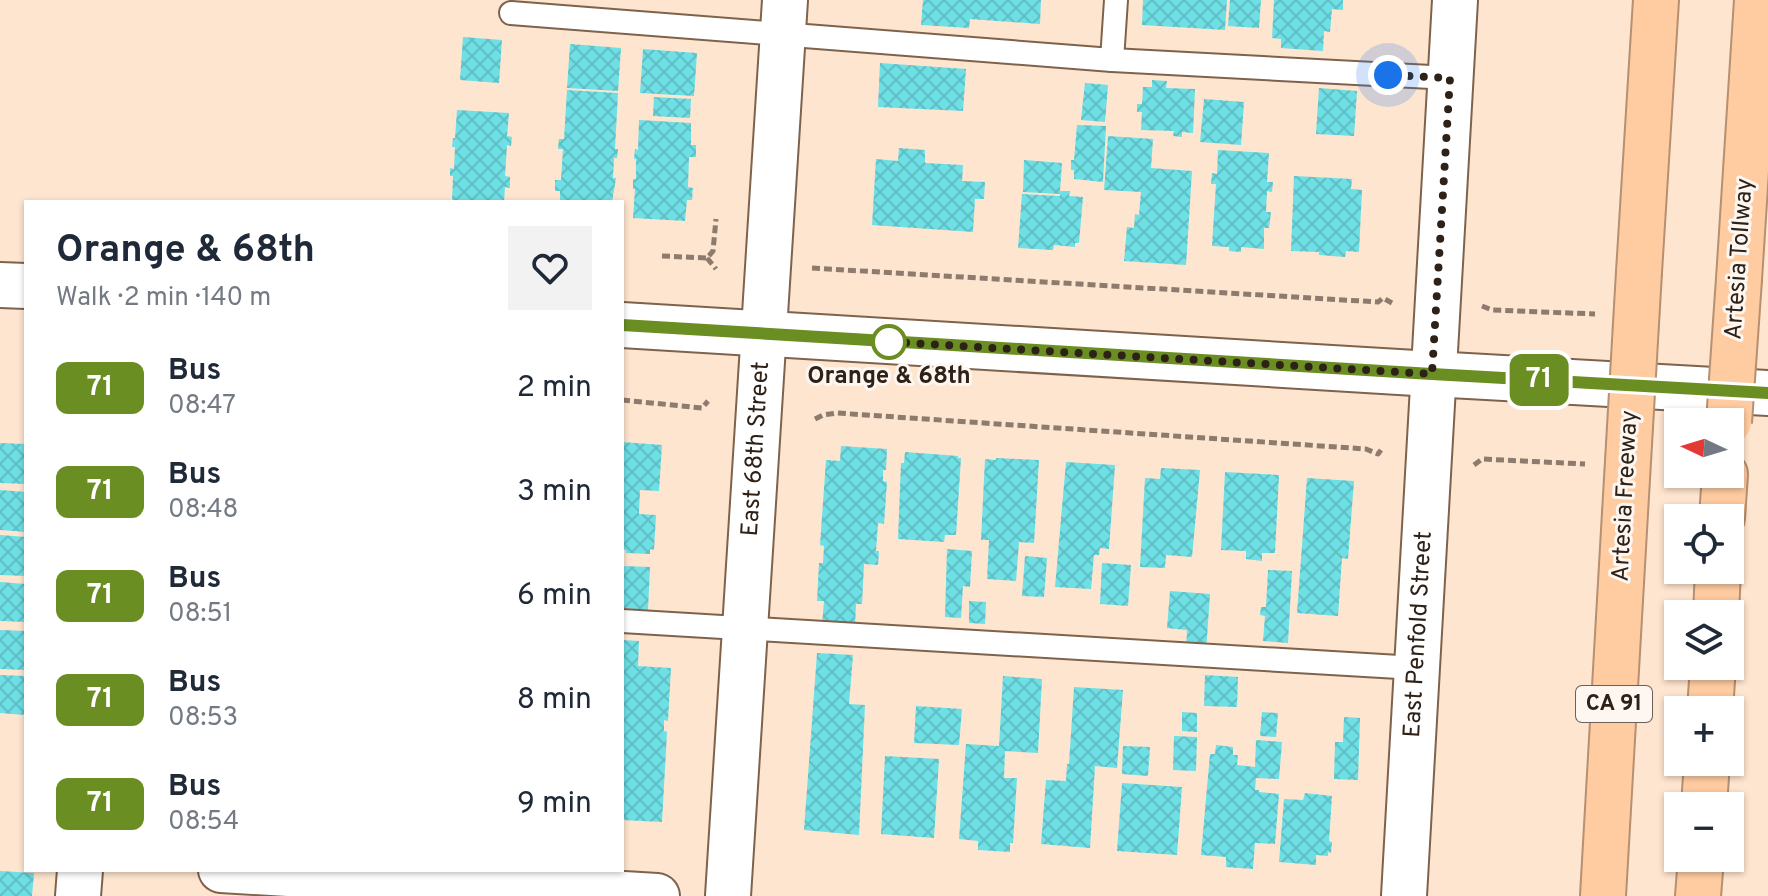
<!DOCTYPE html>
<html lang="en">
<head>
<meta charset="utf-8">
<style>
  body { margin:0; font-family:Overpass,sans-serif; background:#f2f2f3; color:#1f2937; height:100vh; display:flex; flex-direction:column; font-size:30px; white-space:nowrap }
  * { box-sizing:border-box; margin:0 }
  p { font-size:26px; color:#747a83 }
  .icon { flex:none; width:44px; height:44px; fill:none; stroke:currentColor; stroke-width:2; stroke-linecap:round; stroke-linejoin:round }
  .map { position:relative; flex:1; overflow:hidden }
  .drawer { position:absolute; left:24px; top:200px; width:600px; height:672px; display:flex; flex-direction:column; background:#fff; border-radius:0px; box-shadow:0 2px 6px #0004 }
  .drawer>* { flex:none }
  .badge { padding:0 16px; border-radius:12px; font-size:28px; line-height:52px }
  .needle { width:52px; rotate:274deg }
  .controls { position:absolute; left:1664px; top:408px; display:grid; gap:16px }
  .controls a { display:grid; place-items:center; width:80px; height:80px; border-radius:0px; background:#fff; box-shadow:0 2px 6px #0004; font-size:40px }
  .you { position:absolute; width:40px; height:40px; margin:-20px; border:6px solid #fff; border-radius:50%; background:#1a73e8; box-shadow:0 0 0 12px #1a73e833 }
  .map>.badge { position:absolute; translate:-50% -50%; box-shadow:0 0 0 4px #fff }
  .round { display:grid; place-items:center; flex:none; width:84px; height:84px; border-radius:0px; background:#f2f2f3 }
  .head { display:flex; align-items:center; justify-content:space-between; height:136px; padding:0 32px }
  h1 { font-size:38px; font-weight:700; line-height:60px }
  ul { padding:0; list-style:none }
  li { display:flex; align-items:center; gap:24px; height:104px; padding:0 32px }
  li div { flex:1 }
  li b { display:block; font-size:30px }
  li em { font-style:normal }
  li .badge { min-width:88px; font-weight:700; text-align:center }
  .map>svg:first-child { display:block }
  .building { fill:url(#building-cross-hatch) }
  .lines { fill:none; stroke-linecap:round; stroke-linejoin:round }
  .service-casing { stroke:#7e624c; stroke-width:26 }
  .minor-casing { stroke:#7e624c; stroke-width:48 }
  .tertiary-casing { stroke:#7e624c; stroke-width:48 }
  .motorway-casing { stroke:#b69071; stroke-width:48 }
  .path { stroke:#8d7b6d; stroke-width:5; stroke-dasharray:8 4; stroke-linecap:butt }
  .service { stroke:#fff; stroke-width:22 }
  .minor { stroke:#fff; stroke-width:44 }
  .tertiary { stroke:#fff; stroke-width:44 }
  .motorway { stroke:#ffcba1; stroke-width:44 }
  .motorway-bridge-casing { stroke:#b69071; stroke-width:48; stroke-linecap:butt }
  .motorway-bridge { stroke:#ffcba1; stroke-width:44 }
  .line-casing { stroke:#fff; stroke-width:18 }
  .line { stroke:#6b8e23; stroke-width:12 }
  .walk { stroke:#2d2118; stroke-width:8; stroke-dasharray:0 14.4 }
  .stop-dot { fill:#fff; stroke:#6b8e23; stroke-width:4 }
  .labels { text-anchor:middle; dominant-baseline:central; stroke-width:6; stroke-linejoin:round; paint-order:stroke }
  .shield { fill:#fdf6f1; stroke:#6b6159; stroke-width:2 }
  .shield-label { font-size:22px; font-weight:bold; fill:#2d2118 }
  .street-label { font-size:24px; fill:#2d2118; stroke:#fdf6f1 }
  .stop-label { font-size:24px; font-weight:bold; fill:#2d2118; stroke:#fdf6f1 }
</style>
</head>
<body>
<div class="map">
<svg width="1768" height="896" viewBox="0 0 1768 896">
  <defs>
    <pattern id="building-cross-hatch" width="8" height="8" patternUnits="userSpaceOnUse" patternTransform="scale(2)"><rect width="8" height="8" fill="#6ddfe5"/><path d="M0 0l8 8M0 8l8-8" fill="none" stroke="#5fbfc4"/></pattern>
  </defs>
  <rect width="100%" height="100%" fill="#fee5d0"/>
  <!-- building -->
  <g class="building">
    <path d="M 923,0 L 1041,0 L 1040,24 L 970,19 L 969,28 L 921,25 Z"/>
    <path d="M 1143,0 L 1227,0 L 1225,30 L 1142,25 Z"/>
    <path d="M 1230,0 L 1261,0 L 1259,28 L 1228,26 Z"/>
    <path d="M 1274,0 L 1343,0 L 1343,10 L 1332,9 L 1330,32 L 1324,31 L 1323,51 L 1281,48 L 1281,39 L 1272,38 Z"/>
    <path d="M 463,37 L 502,40 L 499,83 L 460,80 Z"/>
    <path d="M 570,44 L 621,48 L 618,91 L 567,88 Z"/>
    <path d="M 643,49 L 697,53 L 694,96 L 640,93 Z"/>
    <path d="M 880,63 L 966,69 L 963,111 L 878,107 Z"/>
    <path d="M 1152,80 L 1167,81 L 1166,88 L 1195,89 L 1193,133 L 1182,132 L 1182,137 L 1173,136 L 1174,131 L 1141,130 L 1142,112 L 1137,112 L 1137,104 L 1142,104 L 1143,87 L 1152,87 Z"/>
    <path d="M 1085,83 L 1108,85 L 1105,122 L 1081,120 Z"/>
    <path d="M 1319,88 L 1357,91 L 1354,136 L 1316,134 Z"/>
    <path d="M 567,90 L 618,93 L 615,149 L 618,149 L 617,158 L 614,158 L 613,178 L 616,178 L 612,202 L 560,202 L 560,191 L 555,191 L 555,180 L 561,180 L 563,149 L 558,149 L 559,139 L 564,139 Z"/>
    <path d="M 654,97 L 691,99 L 690,118 L 653,116 Z"/>
    <path d="M 1204,99 L 1244,102 L 1241,145 L 1200,142 Z"/>
    <path d="M 457,110 L 509,113 L 507,136 L 512,137 L 511,146 L 507,145 L 505,176 L 510,177 L 510,188 L 505,187 L 504,202 L 452,202 L 453,176 L 450,176 L 450,168 L 454,169 L 455,147 L 452,147 L 453,138 L 455,138 Z"/>
    <path d="M 639,120 L 691,123 L 691,145 L 696,145 L 696,157 L 689,157 L 688,187 L 693,188 L 692,200 L 687,200 L 685,221 L 633,218 L 635,189 L 633,189 L 633,179 L 636,179 L 636,159 L 634,159 L 635,149 L 638,150 Z"/>
    <path d="M 1077,125 L 1106,126 L 1103,182 L 1074,179 L 1074,170 L 1071,170 L 1071,160 L 1074,160 Z"/>
    <path d="M 1108,136 L 1153,139 L 1151,168 L 1192,171 L 1186,265 L 1124,261 L 1127,227 L 1134,228 L 1135,214 L 1139,215 L 1141,192 L 1104,190 Z"/>
    <path d="M 899,148 L 925,150 L 925,163 L 963,165 L 962,181 L 985,182 L 984,199 L 975,199 L 973,232 L 872,225 L 876,159 L 898,161 Z"/>
    <path d="M 1218,150 L 1269,153 L 1267,182 L 1273,182 L 1272,192 L 1267,191 L 1266,212 L 1271,212 L 1269,228 L 1264,228 L 1264,249 L 1241,247 L 1241,252 L 1229,251 L 1229,247 L 1212,246 L 1216,184 L 1211,184 L 1212,173 L 1217,174 Z"/>
    <path d="M 1024,160 L 1062,163 L 1060,191 L 1070,191 L 1069,196 L 1083,197 L 1079,243 L 1075,243 L 1075,247 L 1054,245 L 1053,250 L 1018,248 L 1022,194 L 1060,196 L 1060,194 L 1023,192 Z"/>
    <path d="M 1294,176 L 1352,179 L 1351,189 L 1362,190 L 1359,252 L 1346,251 L 1345,257 L 1319,255 L 1319,252 L 1291,251 Z"/>
    <path d="M 622,442 L 662,445 L 659,491 L 640,490 L 639,514 L 656,515 L 654,550 L 650,549 L 650,554 L 626,553 L 626,550 L 622,549 Z"/>
    <path d="M 0,443 L 26,444 L 26,484 L 0,483 Z"/>
    <path d="M 841,446 L 887,449 L 886,470 L 883,470 L 883,481 L 887,482 L 884,524 L 878,523 L 876,551 L 879,551 L 878,565 L 864,564 L 862,604 L 856,604 L 855,627 L 822,625 L 824,601 L 817,601 L 819,563 L 823,563 L 824,546 L 820,545 L 826,460 L 840,461 Z"/>
    <path d="M 905,452 L 958,456 L 958,458 L 961,458 L 956,535 L 945,535 L 944,542 L 898,539 L 901,463 L 904,463 Z"/>
    <path d="M 996,458 L 1039,460 L 1034,543 L 1019,542 L 1016,581 L 987,579 L 989,540 L 981,540 L 985,459 L 996,460 Z"/>
    <path d="M 1066,462 L 1115,465 L 1109,549 L 1100,548 L 1099,555 L 1094,555 L 1091,589 L 1055,587 Z"/>
    <path d="M 1161,468 L 1200,470 L 1192,557 L 1166,555 L 1165,568 L 1140,567 L 1145,478 L 1160,479 Z"/>
    <path d="M 1225,472 L 1279,475 L 1275,553 L 1262,553 L 1262,561 L 1246,559 L 1246,551 L 1221,550 Z"/>
    <path d="M 1307,478 L 1354,481 L 1348,559 L 1342,558 L 1338,616 L 1297,613 Z"/>
    <path d="M 0,490 L 26,492 L 26,532 L 0,530 Z"/>
    <path d="M 0,535 L 26,537 L 26,576 L 0,575 Z"/>
    <path d="M 947,549 L 972,551 L 970,587 L 963,586 L 961,618 L 945,617 Z"/>
    <path d="M 1025,556 L 1047,558 L 1044,597 L 1022,596 Z"/>
    <path d="M 1102,563 L 1131,565 L 1128,606 L 1100,604 Z"/>
    <path d="M 622,566 L 650,567 L 648,610 L 622,608 Z"/>
    <path d="M 1268,570 L 1292,571 L 1288,643 L 1263,641 L 1265,616 L 1260,615 L 1261,607 L 1266,607 Z"/>
    <path d="M 0,582 L 26,584 L 26,622 L 0,621 Z"/>
    <path d="M 1170,591 L 1210,594 L 1206,652 L 1186,650 L 1187,630 L 1167,628 Z"/>
    <path d="M 969,601 L 986,602 L 985,624 L 969,623 Z"/>
    <path d="M 0,630 L 26,631 L 26,670 L 0,669 Z"/>
    <path d="M 622,640 L 639,641 L 638,666 L 671,668 L 668,721 L 664,720 L 664,731 L 667,732 L 662,822 L 622,820 Z"/>
    <path d="M 817,653 L 853,655 L 849,704 L 865,705 L 859,835 L 804,830 Z"/>
    <path d="M 0,675 L 26,676 L 26,715 L 0,713 Z"/>
    <path d="M 1205,675 L 1238,677 L 1237,707 L 1204,706 Z"/>
    <path d="M 1003,676 L 1042,679 L 1038,753 L 1005,751 L 1004,778 L 1017,778 L 1013,843 L 1010,843 L 1010,852 L 978,850 L 978,841 L 959,839 L 966,744 L 999,746 Z"/>
    <path d="M 1074,687 L 1123,690 L 1117,768 L 1095,766 L 1090,848 L 1041,844 L 1046,780 L 1066,781 L 1067,764 L 1069,764 Z"/>
    <path d="M 916,706 L 962,709 L 959,745 L 914,743 Z"/>
    <path d="M 1182,712 L 1197,713 L 1197,732 L 1182,731 Z"/>
    <path d="M 1262,712 L 1278,713 L 1276,737 L 1260,736 Z"/>
    <path d="M 1344,717 L 1360,718 L 1358,780 L 1334,779 L 1335,742 L 1343,742 Z"/>
    <path d="M 1174,736 L 1197,737 L 1196,771 L 1173,770 Z"/>
    <path d="M 1256,740 L 1282,742 L 1279,779 L 1256,778 L 1255,790 L 1259,790 L 1259,792 L 1279,794 L 1275,844 L 1255,843 L 1253,869 L 1226,867 L 1226,857 L 1201,855 L 1210,754 L 1215,754 L 1216,745 L 1233,747 L 1233,755 L 1238,755 L 1237,765 L 1255,767 Z"/>
    <path d="M 1123,746 L 1150,747 L 1148,776 L 1122,774 Z"/>
    <path d="M 885,756 L 939,759 L 934,838 L 881,834 Z"/>
    <path d="M 1122,783 L 1182,787 L 1177,855 L 1117,851 Z"/>
    <path d="M 1305,793 L 1332,796 L 1329,841 L 1332,842 L 1331,853 L 1328,852 L 1328,856 L 1316,855 L 1316,865 L 1279,862 L 1284,799 L 1303,800 Z"/>
    <path d="M 0,871 L 34,873 L 32,896 L 0,896 Z"/>
  </g>
  <g class="lines">
    <defs>
      <g id="service">
        <path d="M 511,13 L 1112,60 L 1450,78"/>
        <path d="M 1112,60 L 1116,0"/>
        <path d="M 622,621 L 1416,668"/>
      </g>
      <g id="minor">
        <path d="M 221,870 L 657,896"/>
        <path d="M 78,896 L 80,870"/>
        <path id="s1" d="M 1404,896 L 1455,0"/>
      </g>
      <g id="tertiary">
        <path d="M 0,285 L 26,286"/>
        <path d="M 622,325 L 1432,374 L 1768,393"/>
        <path id="s2" d="M 728,896 L 785,0"/>
      </g>
      <g id="motorway">
        <path d="M 1639,272 L 1656,0"/>
        <path d="M 1739,279 L 1757,0"/>
        <path d="M 1722,518 L 1725,474"/>
        <path d="M 1716,614 L 1718,570"/>
        <path d="M 1710,710 L 1713,666"/>
        <path d="M 1704,806 L 1707,762"/>
        <path d="M 1603,896 L 1625,513"/>
        <path d="M 1698,896 L 1701,858"/>
      </g>
    </defs>
    <!-- service casing -->
    <use href="#service" class="service-casing"/>
    <!-- minor casing -->
    <use href="#minor" class="minor-casing"/>
    <!-- tertiary casing -->
    <use href="#tertiary" class="tertiary-casing"/>
    <!-- motorway casing -->
    <use href="#motorway" class="motorway-casing"/>
    <!-- path -->
    <g class="path">
      <path d="M 662,256 L 707,258 L 713,251 L 716,219"/>
      <path d="M 707,258 L 716,269"/>
      <path d="M 812,268 L 1378,302 L 1383,298 L 1392,303"/>
      <path d="M 1482,306 L 1492,310 L 1595,314"/>
      <path d="M 622,400 L 702,408 L 708,401"/>
      <path d="M 815,419 L 823,415 L 837,413 L 1366,449 L 1378,454 L 1381,450"/>
      <path d="M 1474,465 L 1482,459 L 1585,464"/>
    </g>
    <!-- service -->
    <use href="#service" class="service"/>
    <!-- minor -->
    <use href="#minor" class="minor"/>
    <!-- tertiary -->
    <use href="#tertiary" class="tertiary"/>
    <!-- motorway -->
    <use href="#motorway" class="motorway"/>
    <defs>
      <g id="motorway-bridge">
        <path d="M 1729,422 L 1739,279"/>
        <path d="M 1625,513 L 1639,272"/>
      </g>
    </defs>
    <!-- motorway-bridge casing -->
    <use href="#motorway-bridge" class="motorway-bridge-casing"/>
    <!-- motorway-bridge -->
    <use href="#motorway-bridge" class="motorway-bridge"/>
  </g>
  <g class="lines">
    <defs>
      <path id="line" d="M 622,325 L 1432,374 L 1768,393"/>
    </defs>
    <!-- line casing -->
    <use href="#line" class="line-casing"/>
    <!-- line -->
    <use href="#line" class="line"/>
    <!-- walk -->
    <path class="walk" d="M 889,342 L 876,341 L 1432,374 L 1450,78 L 1388,75"/>
  </g>
  <!-- markers -->
  <circle class="stop-dot" cx="889" cy="342" r="16"/>
  <g class="labels">
    <!-- shield labels -->
    <rect class="shield" x="1576" y="686" width="76" height="36" rx="6"/>
    <g class="shield-label">
      <text x="1614" y="704">CA 91</text>
    </g>
    <!-- street labels -->
    <g class="street-label">
      <text transform="translate(1740 259) rotate(-86)">Artesia Tollway</text>
      <text stroke="none"><textPath href="#s2" startOffset="448">East 68th Street</textPath></text>
      <text transform="translate(1626 496) rotate(-87)">Artesia Freeway</text>
      <text stroke="none"><textPath href="#s1" startOffset="262">East Penfold Street</textPath></text>
    </g>
    <!-- stop labels -->
    <g class="stop-label">
      <text x="889" y="377">Orange &amp; 68th</text>
    </g>
  </g>
</svg>
<div class="controls">
<a><svg class="needle" viewBox="-14 -14 28 28"><path d="M0-13l5 13h-10z" fill="#e53935"/><path d="M0 13l5-13h-10z" fill="#747a83"/></svg></a>
<a><svg class="icon" aria-label="locate" viewBox="0 0 24 24"><circle cx="12" cy="12" r="6"/><path d="M12 2v4M12 18v4M2 12h4M18 12h4"/></svg></a>
<a><svg class="icon" aria-label="layers" viewBox="0 0 24 24"><path d="M12 4l9 5-9 5-9-5zM3 14l9 5 9-5"/></svg></a>
<a>+</a>
<a>−</a>
</div>
<div class="you" style="left:1388px;top:75px"></div>
<b class="badge" style="left:1539px;top:380px;background:#6b8e23;color:#fff">71</b>
<section class="drawer">
<div class="head"><div><h1>Orange &amp; 68th</h1><p>Walk · 2 min · 140 m</p></div><a class="round"><svg class="icon" aria-label="heart" viewBox="0 0 24 24"><path d="M12 20l-8-8c-3-5 5-10 8-4 3-6 11-1 8 4z"/></svg></a></div>
<ul>
<li><span class="badge" style="background:#6b8e23;color:#fff">71</span><div><b>Bus</b><p>08:47</p></div><em>2 min</em></li>
<li><span class="badge" style="background:#6b8e23;color:#fff">71</span><div><b>Bus</b><p>08:48</p></div><em>3 min</em></li>
<li><span class="badge" style="background:#6b8e23;color:#fff">71</span><div><b>Bus</b><p>08:51</p></div><em>6 min</em></li>
<li><span class="badge" style="background:#6b8e23;color:#fff">71</span><div><b>Bus</b><p>08:53</p></div><em>8 min</em></li>
<li><span class="badge" style="background:#6b8e23;color:#fff">71</span><div><b>Bus</b><p>08:54</p></div><em>9 min</em></li>
</ul>
</section>
</div>
</body>
</html>
